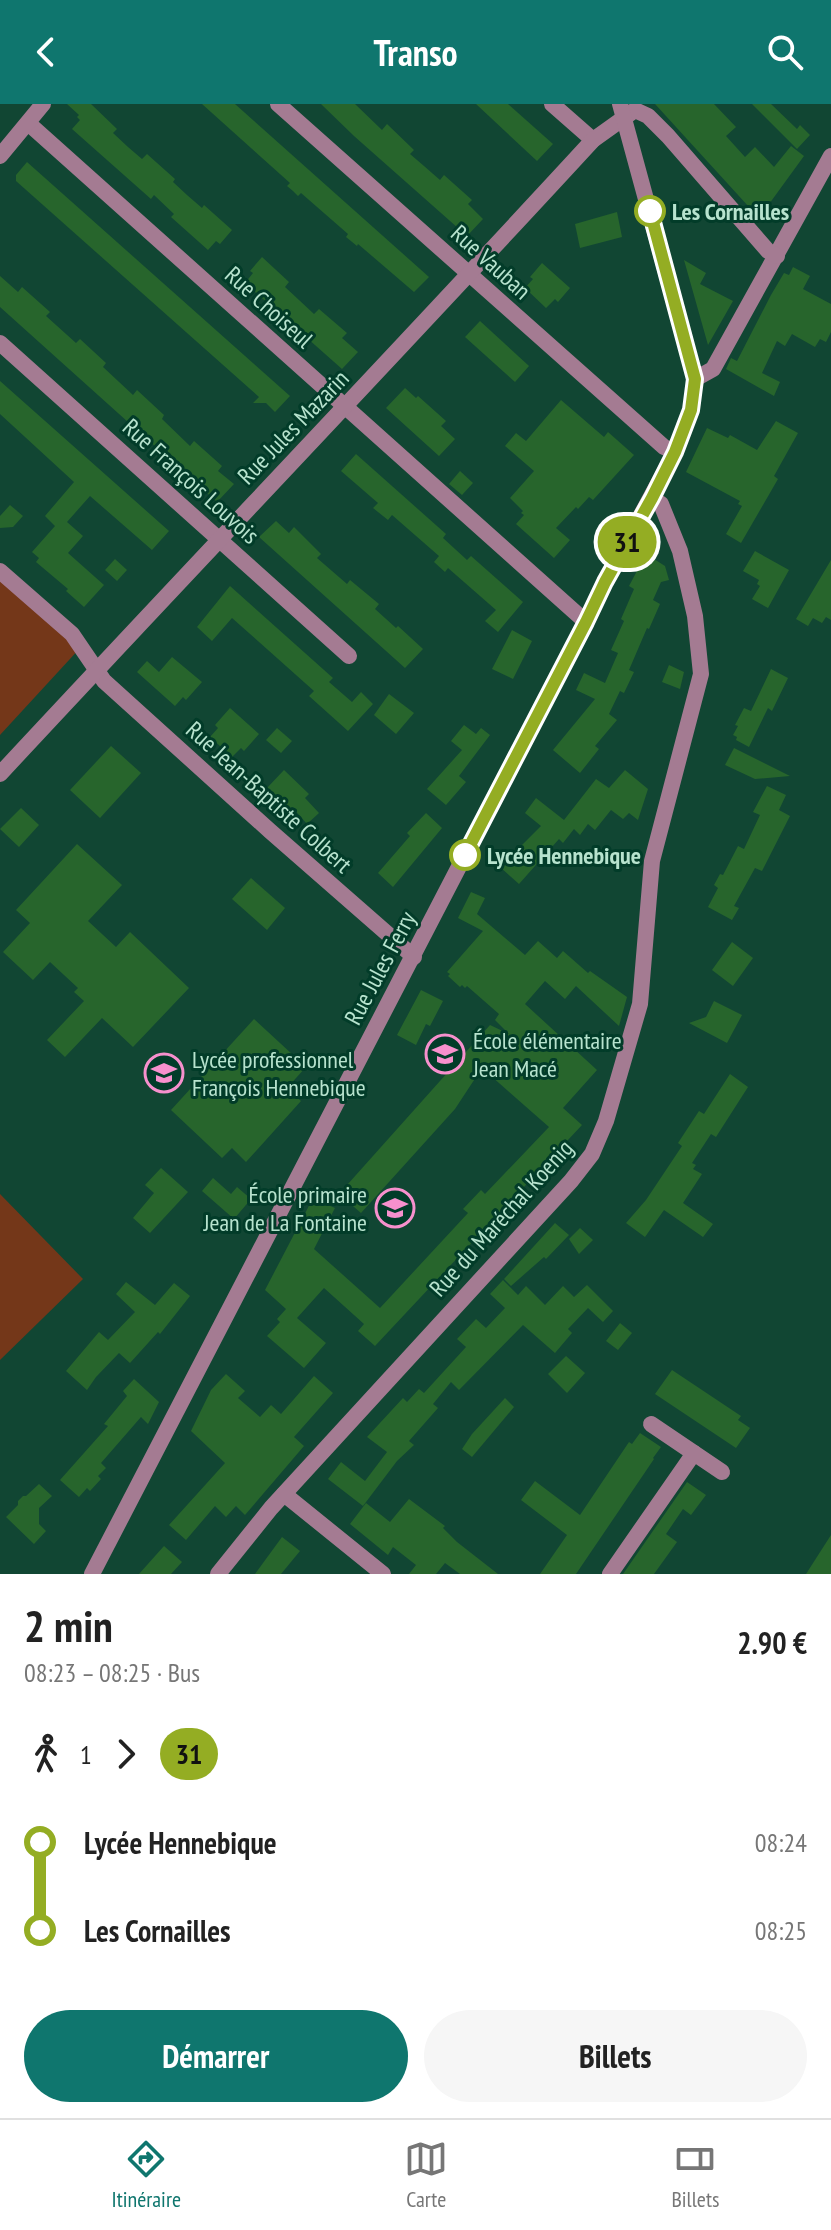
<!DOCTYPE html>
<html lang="fr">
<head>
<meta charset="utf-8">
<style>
  body { margin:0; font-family:"PT Sans Narrow",sans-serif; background:#f6f6f6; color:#222; height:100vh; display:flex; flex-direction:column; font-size:30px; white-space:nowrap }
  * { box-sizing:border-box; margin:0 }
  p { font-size:26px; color:#767676 }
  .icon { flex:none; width:44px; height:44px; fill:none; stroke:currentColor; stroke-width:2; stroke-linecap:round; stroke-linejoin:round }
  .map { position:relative; height:1470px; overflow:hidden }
  .panel { display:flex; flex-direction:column; background:#fff; flex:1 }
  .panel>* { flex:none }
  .badge { padding:0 16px; border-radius:26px; font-size:28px; line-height:52px }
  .map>.badge { position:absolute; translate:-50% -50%; box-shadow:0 0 0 4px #fff }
  .legs { display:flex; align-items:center; gap:12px; height:88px; padding:0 24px; font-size:26px }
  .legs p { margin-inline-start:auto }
  .head { display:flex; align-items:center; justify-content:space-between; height:136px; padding:0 24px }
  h1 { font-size:44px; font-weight:800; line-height:60px }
  .button { display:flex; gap:16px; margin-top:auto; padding:16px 24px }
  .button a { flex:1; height:92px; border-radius:48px; background:#0f766e; color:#fff; font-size:32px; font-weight:800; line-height:92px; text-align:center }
  .button a+a { background:#f6f6f6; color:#222 }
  ul { padding:0 24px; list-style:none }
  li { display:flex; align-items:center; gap:28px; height:88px; font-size:30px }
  li i { display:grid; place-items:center; width:12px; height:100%; margin:0 10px; background:currentColor }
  li i::after { content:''; width:20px; height:20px; margin:-10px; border:6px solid; border-radius:50%; background:#fff }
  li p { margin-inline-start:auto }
  li:first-child i { background:linear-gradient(#0000 50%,currentColor 0) }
  li:last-child i { background:linear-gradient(currentColor 50%,#0000 0) }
  header { display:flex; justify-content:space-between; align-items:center; height:104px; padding:0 24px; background:#0f766e; color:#fff; font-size:36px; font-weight:800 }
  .menu { display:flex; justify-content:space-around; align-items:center; height:112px; border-top:2px solid #e0e0e0; background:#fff; font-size:22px; color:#767676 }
  .menu a { display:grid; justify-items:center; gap:4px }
  .menu .on { color:#0f766e }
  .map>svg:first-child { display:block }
  .green { fill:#743719 }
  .building { fill:#27652c }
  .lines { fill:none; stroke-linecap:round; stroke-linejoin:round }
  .minor { stroke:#a47b92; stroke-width:16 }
  .tertiary { stroke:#a47b92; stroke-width:16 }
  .line-1-casing { stroke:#fff; stroke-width:18 }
  .line-1 { stroke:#94ad23; stroke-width:12 }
  .stop-1-dot { fill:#fff; stroke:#94ad23; stroke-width:4 }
  .labels { text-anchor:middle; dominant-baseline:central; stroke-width:6; stroke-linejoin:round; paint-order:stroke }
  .stop-label { font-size:24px; font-weight:bold; fill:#b7e3ce; stroke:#023c29; text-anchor:start }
  .street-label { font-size:24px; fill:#b7e3ce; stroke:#023c29 }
  .poi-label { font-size:24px; fill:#b7e3ce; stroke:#023c29; text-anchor:start }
</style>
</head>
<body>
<header><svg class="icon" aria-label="back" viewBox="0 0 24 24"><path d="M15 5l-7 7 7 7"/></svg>Transo<svg class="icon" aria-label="search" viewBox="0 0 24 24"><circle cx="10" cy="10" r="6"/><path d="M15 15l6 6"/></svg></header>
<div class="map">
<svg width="831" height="1470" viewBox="0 0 831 1470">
  <rect width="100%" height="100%" fill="#114633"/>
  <!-- green -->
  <g class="green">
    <path d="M 0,472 L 81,543 L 0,631 Z"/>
    <path d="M 0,1090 L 83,1175 L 0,1256 Z"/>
  </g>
  <!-- building -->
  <g class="building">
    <path d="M 67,0 L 91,0 L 117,25 L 113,29 L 128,43 L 142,55 L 147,50 L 175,75 L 173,78 L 187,91 L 202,104 L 204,101 L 232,126 L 220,140 L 216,137 L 208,146 L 171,113 L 174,110 L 154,91 L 151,95 L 72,25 L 80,16 L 77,13 L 79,11 Z"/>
    <path d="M 202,0 L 235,0 L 429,173 L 414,188 L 358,140 L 357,142 L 346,133 L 348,130 L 301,89 L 298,92 L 293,87 L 287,82 L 290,79 Z"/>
    <path d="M 321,0 L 355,0 L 382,26 L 387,20 L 414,46 L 410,50 L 424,62 L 440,76 L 444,71 L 472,96 L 468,100 L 483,115 L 467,132 L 354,32 Z"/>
    <path d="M 476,0 L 508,0 L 553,40 L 537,57 Z"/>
    <path d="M 655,0 L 714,0 L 736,23 L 726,32 L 745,53 L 755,43 L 774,63 L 791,42 L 804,52 L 759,114 Z"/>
    <path d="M 752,0 L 771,0 L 797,25 L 800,21 L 810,31 L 797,45 Z"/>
    <path d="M 27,58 L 290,292 L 275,308 L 266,299 L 253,299 L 259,293 L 16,77 L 16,71 Z"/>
    <path d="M 617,108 L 622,133 L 580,144 L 575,120 Z"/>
    <path d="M 262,153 L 289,178 L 285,183 L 299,196 L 314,210 L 319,205 L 347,229 L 342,234 L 358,248 L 342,265 L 245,179 L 253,169 L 250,167 Z"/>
    <path d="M 684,156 L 706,169 L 700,180 L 733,197 L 708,241 Z"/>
    <path d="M 542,159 L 570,184 L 558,198 L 555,195 L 546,204 L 525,184 L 533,175 L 530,173 Z"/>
    <path d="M 793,163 L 810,172 L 803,185 L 831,200 L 831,228 L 826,238 L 820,235 L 815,243 L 792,230 L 785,242 L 777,237 L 762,269 L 780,278 L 774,292 L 726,265 L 731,254 L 737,257 L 771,191 L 784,169 L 789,171 Z"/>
    <path d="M 0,172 L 18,188 L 22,183 L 50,208 L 46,212 L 76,239 L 80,235 L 106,259 L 103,263 L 133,291 L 137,286 L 164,311 L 162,315 L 190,342 L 194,337 L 222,362 L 218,367 L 234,380 L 217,398 L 0,203 Z"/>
    <path d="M 480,217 L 529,262 L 515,278 L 465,233 Z"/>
    <path d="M 0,277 L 169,427 L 152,446 L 90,392 L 67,418 L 83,432 L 68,449 L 104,481 L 84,503 L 66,487 L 68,485 L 36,458 L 39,454 L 32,448 L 55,422 L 45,412 L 74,378 L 0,310 Z"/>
    <path d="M 405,284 L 416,294 L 418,292 L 446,317 L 441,322 L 455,335 L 439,352 L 386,304 Z"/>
    <path d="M 561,296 L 604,333 L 608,328 L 634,351 L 593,396 L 589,393 L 578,405 L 576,403 L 556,424 L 570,436 L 554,454 L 516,420 L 524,411 L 521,409 L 523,407 L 510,394 L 534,367 L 505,342 L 516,329 L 526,337 Z"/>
    <path d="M 776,317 L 798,329 L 774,372 L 778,375 L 741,439 L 726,430 L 742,402 L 738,400 L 740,397 L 686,368 L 707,324 L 728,334 L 730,331 L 757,346 Z"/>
    <path d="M 356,350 L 446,430 L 443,434 L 467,456 L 471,452 L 523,498 L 498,528 L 485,517 L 496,506 L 448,464 L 445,468 L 434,458 L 439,452 L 392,411 L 388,416 L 373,404 L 378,399 L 341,367 Z"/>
    <path d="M 460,367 L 473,379 L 462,391 L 449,380 Z"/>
    <path d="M 10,401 L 23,412 L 13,423 L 0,424 L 0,412 Z"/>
    <path d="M 276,417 L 289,429 L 294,423 L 321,450 L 317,454 L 347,480 L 350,476 L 379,500 L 375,505 L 396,524 L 398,522 L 423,545 L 405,564 L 259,433 Z"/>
    <path d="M 755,447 L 789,466 L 768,504 L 752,495 L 760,482 L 757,480 L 759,476 L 743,467 Z"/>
    <path d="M 646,450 L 665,462 L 669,476 L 661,478 L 653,496 L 660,500 L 649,525 L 647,524 L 629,566 L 634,568 L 624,589 L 620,587 L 609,610 L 617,616 L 595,642 L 599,645 L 580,669 L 553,646 L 595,595 L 576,586 L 584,569 L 605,579 L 618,549 L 611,546 L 624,517 L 621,515 L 634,485 L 629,482 Z"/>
    <path d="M 115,455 L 127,466 L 117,477 L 105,466 Z"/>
    <path d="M 831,456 L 831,516 L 826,513 L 822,519 L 813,514 L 808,522 L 796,515 Z"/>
    <path d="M 230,482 L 333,574 L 329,578 L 352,598 L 361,588 L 373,600 L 348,627 L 309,592 L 314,587 L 232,514 L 212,537 L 197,523 Z"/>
    <path d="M 512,526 L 532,537 L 513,575 L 492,565 Z"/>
    <path d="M 172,553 L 202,578 L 186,596 L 183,593 L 175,602 L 137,568 L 147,557 L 159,568 Z"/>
    <path d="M 669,561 L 684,568 L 680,585 L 662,578 Z"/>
    <path d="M 771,565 L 788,574 L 772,607 L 768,604 L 749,643 L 736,636 L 737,633 L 733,631 L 738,622 L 735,621 L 744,604 L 751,607 Z"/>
    <path d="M 389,590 L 414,609 L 396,630 L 374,611 Z"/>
    <path d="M 230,604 L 259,630 L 244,647 L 241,644 L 232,653 L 210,633 L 218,624 L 215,621 Z"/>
    <path d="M 464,621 L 476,630 L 481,624 L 490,631 L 459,672 L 466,678 L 446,701 L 427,685 L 462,646 L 451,637 Z"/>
    <path d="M 277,624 L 292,637 L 281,649 L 266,636 Z"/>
    <path d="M 111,642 L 141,669 L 100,714 L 70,686 Z"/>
    <path d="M 734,644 L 790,672 L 755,675 L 725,661 Z"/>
    <path d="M 284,666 L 309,690 L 305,694 L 319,709 L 307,720 L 292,703 L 290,705 L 267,684 Z"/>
    <path d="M 625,666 L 648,685 L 638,716 L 629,709 L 623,715 L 611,706 L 595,726 L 588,720 L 580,731 L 574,725 L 563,739 L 559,735 L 519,780 L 500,763 L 541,722 L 525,709 L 536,694 L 564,716 L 596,675 L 609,684 Z"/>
    <path d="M 767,682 L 786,691 L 779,706 L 790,712 L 762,767 L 755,764 L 734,802 L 739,804 L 732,816 L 708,803 L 718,784 L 714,781 L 720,770 L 723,771 L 738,742 L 744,745 L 760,711 L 753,708 Z"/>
    <path d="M 21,704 L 39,721 L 19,743 L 0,725 Z"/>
    <path d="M 426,709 L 442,724 L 393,783 L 378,769 L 410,732 L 407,729 Z"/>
    <path d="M 77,740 L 122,781 L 88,817 L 116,843 L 130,828 L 189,884 L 133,943 L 102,914 L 65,953 L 47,936 L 84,897 L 74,888 L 78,884 L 50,858 L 33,876 L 3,848 L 30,819 L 16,806 Z"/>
    <path d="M 251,774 L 285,804 L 267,826 L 232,795 Z"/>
    <path d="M 471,788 L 485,794 L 477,810 L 525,851 L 538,837 L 557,854 L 563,847 L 588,869 L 590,867 L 627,893 L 619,922 L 576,882 L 565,895 L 545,877 L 525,900 L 597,966 L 563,1004 L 582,1021 L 375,1242 L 358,1227 L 364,1220 L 324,1184 L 297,1214 L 326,1239 L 304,1264 L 267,1232 L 280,1218 L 277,1215 L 286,1205 L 265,1186 L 313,1094 L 335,1104 L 314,1145 L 380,1204 L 468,1109 L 463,1105 L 481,1086 L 485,1090 L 549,1023 L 482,964 L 455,1005 L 361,1109 L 339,1090 L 490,921 L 509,930 L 495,916 L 499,910 L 467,882 L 465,884 L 462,881 L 460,883 L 448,872 L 450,870 L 447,868 L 483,827 L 458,814 Z"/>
    <path d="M 732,838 L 753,854 L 733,882 L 712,866 Z"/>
    <path d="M 421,886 L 443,897 L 430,922 L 426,920 L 416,941 L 397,931 Z"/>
    <path d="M 714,897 L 742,911 L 727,939 L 689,919 L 706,913 Z"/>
    <path d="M 254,915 L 306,963 L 287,984 L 301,997 L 246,1058 L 232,1044 L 222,1054 L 171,1006 Z"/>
    <path d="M 730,970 L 748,983 L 716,1033 L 711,1030 L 692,1059 L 696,1061 L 693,1065 L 702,1070 L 683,1099 L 713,1120 L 703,1133 L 664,1106 L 645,1133 L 626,1119 L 646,1096 L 682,1042 L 678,1039 L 699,1007 L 704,1010 Z"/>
    <path d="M 161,1064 L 188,1088 L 150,1129 L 133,1114 L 154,1089 L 145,1081 Z"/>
    <path d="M 213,1074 L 231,1090 L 237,1083 L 251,1095 L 234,1115 L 202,1087 Z"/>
    <path d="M 555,1119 L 569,1131 L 546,1155 L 544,1153 L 511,1182 L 504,1175 Z"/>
    <path d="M 580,1124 L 593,1136 L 579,1150 L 569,1135 Z"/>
    <path d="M 503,1176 L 518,1191 L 526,1182 L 545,1201 L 563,1182 L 574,1193 L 587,1181 L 613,1207 L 603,1218 L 588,1204 L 568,1225 L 572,1229 L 555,1249 L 523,1221 L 459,1286 L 451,1278 L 433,1300 L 438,1304 L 409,1337 L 414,1341 L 397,1357 L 363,1402 L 328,1375 L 341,1358 L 365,1377 L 387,1348 L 367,1333 L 403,1294 L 407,1298 L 419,1285 L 424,1289 L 466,1243 L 457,1235 L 476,1215 L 486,1224 L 505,1204 L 490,1190 Z"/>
    <path d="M 126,1178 L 155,1201 L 174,1179 L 190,1192 L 160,1230 L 158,1228 L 130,1259 L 119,1249 L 96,1273 L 87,1286 L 66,1267 L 99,1228 L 108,1236 L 135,1208 L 116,1190 Z"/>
    <path d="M 620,1219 L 632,1229 L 618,1246 L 606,1237 Z"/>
    <path d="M 566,1252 L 585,1269 L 567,1289 L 548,1270 Z"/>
    <path d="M 672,1266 L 741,1312 L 738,1316 L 750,1324 L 736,1344 L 655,1290 Z"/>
    <path d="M 226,1270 L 245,1287 L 238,1294 L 260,1313 L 271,1301 L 281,1310 L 314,1272 L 333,1289 L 294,1333 L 304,1342 L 245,1411 L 236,1402 L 226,1413 L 215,1402 L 186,1436 L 169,1421 L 225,1359 L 191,1327 L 211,1286 Z"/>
    <path d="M 134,1275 L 159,1298 L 148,1320 L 141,1313 L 101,1359 L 106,1364 L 98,1372 L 101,1375 L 90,1387 L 87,1384 L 79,1393 L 60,1376 L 108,1322 L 104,1320 L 127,1292 L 123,1287 Z"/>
    <path d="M 505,1294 L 514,1303 L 472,1353 L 462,1345 L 472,1330 Z"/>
    <path d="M 640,1329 L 661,1343 L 653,1354 L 654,1355 L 576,1470 L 540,1470 L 567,1431 L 521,1396 L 535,1377 L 580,1411 L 629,1338 L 632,1340 Z"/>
    <path d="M 687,1378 L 706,1391 L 691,1411 L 683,1405 L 666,1430 L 677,1438 L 654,1470 L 623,1470 Z"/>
    <path d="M 39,1380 L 52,1392 L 39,1404 L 39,1420 L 46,1427 L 34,1440 L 6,1413 L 18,1401 L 18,1397 L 23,1392 L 26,1392 Z"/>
    <path d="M 409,1395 L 445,1422 L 443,1424 L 457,1438 L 498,1470 L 460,1470 L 445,1459 L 436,1470 L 409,1470 L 416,1461 L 393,1443 L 388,1451 L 350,1420 L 366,1399 L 390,1418 Z"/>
    <path d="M 831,1431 L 831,1470 L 806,1470 Z"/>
    <path d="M 282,1433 L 300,1447 L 281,1470 L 255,1470 Z"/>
    <path d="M 164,1442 L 182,1458 L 171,1470 L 139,1470 Z"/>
  </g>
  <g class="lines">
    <!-- minor -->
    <g class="minor">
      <path d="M 278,0 L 664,343 L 675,348"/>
      <path d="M 552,0 L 593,36"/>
      <path d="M 28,19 L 586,518"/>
      <path d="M 0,52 L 43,0"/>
      <path d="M 0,239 L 349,552"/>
      <path d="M 695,275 L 713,265 L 831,52"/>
      <path d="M 0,467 L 72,530 L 104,577 L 270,727 L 414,853"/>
      <path d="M 0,670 C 197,458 397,249 593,36 L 635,6 L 648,12 L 668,32 L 768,147 L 777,152"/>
      <path d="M 651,1320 L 722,1368"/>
      <path d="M 284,1390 L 383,1470"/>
      <path d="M 218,1470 L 271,1404 L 571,1077 L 592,1050 L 606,1017 L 640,900 L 652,757 L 701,570 L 695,512 L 680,447 L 661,400 L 652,394"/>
      <path d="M 610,1470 L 694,1349"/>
    </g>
    <!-- tertiary -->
    <path class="tertiary" d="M 92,1470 L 586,518 L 605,478 L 675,348 L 691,306 L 695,275 L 620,0"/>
  </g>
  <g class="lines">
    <defs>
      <path id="line-1" d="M 465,751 L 586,518 L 605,478 L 652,394 L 675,348 L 691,306 L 695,275 L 650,107"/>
    </defs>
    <!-- line-1 casing -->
    <use href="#line-1" class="line-1-casing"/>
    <!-- line-1 -->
    <use href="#line-1" class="line-1"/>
  </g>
  <!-- icons -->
  <defs>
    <symbol id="school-ring" viewBox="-11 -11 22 22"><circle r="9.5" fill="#023c29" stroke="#f790cd" stroke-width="1.5"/><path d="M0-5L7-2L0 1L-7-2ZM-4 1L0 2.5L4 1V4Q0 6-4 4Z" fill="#f790cd"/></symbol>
  </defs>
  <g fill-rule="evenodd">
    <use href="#school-ring" x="423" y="928" width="44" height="44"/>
    <use href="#school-ring" x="142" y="947" width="44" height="44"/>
    <use href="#school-ring" x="373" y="1082" width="44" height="44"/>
  </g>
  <!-- markers -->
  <g class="stop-1-dot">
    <circle cx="650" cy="107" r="14"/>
    <circle cx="465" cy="751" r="14"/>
  </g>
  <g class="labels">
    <!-- stop labels -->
    <g class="stop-label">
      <text x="672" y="107">Les Cornailles</text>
      <text x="487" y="751">Lycée Hennebique</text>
    </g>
    <!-- street labels -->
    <g class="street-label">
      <text transform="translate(491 158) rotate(42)">Rue Vauban</text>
      <text transform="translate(269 203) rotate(42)">Rue Choiseul</text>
      <text transform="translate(293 323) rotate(-46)">Rue Jules Mazarin</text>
      <text transform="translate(191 377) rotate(42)">Rue François Louvois</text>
      <text transform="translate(269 693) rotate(42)">Rue Jean-Baptiste Colbert</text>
      <text transform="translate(380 864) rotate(-62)">Rue Jules Ferry</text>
      <text transform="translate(501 1114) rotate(-48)">Rue du Maréchal Koenig</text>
    </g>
    <!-- poi labels -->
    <g class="poi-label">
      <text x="473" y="936">École élémentaire<tspan x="473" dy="28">Jean Macé</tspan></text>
      <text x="192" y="955">Lycée professionnel<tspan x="192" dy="28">François Hennebique</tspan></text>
      <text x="367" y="1090" text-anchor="end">École primaire<tspan x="367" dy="28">Jean de La Fontaine</tspan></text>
    </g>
  </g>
</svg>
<b class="badge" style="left:627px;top:438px;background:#94ad23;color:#111">31</b>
</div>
<section class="panel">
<div class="head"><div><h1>2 min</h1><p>08:23 – 08:25 · Bus</p></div><b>2.90 €</b></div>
<div class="legs"><svg class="icon" aria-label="walk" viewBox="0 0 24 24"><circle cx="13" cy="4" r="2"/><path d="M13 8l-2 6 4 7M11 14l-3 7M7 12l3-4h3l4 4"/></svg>1<svg class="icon" aria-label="forward" viewBox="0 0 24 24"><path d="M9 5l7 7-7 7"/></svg><b class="badge" style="background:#94ad23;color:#111">31</b></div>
<ul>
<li><i style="color:#94ad23"></i><b>Lycée Hennebique</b><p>08:24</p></li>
<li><i style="color:#94ad23"></i><b>Les Cornailles</b><p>08:25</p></li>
</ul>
<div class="button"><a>Démarrer</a><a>Billets</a></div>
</section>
<nav class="menu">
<a class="on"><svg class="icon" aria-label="directions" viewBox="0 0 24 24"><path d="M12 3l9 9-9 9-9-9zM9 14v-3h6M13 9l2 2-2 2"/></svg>Itinéraire</a>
<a><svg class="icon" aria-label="map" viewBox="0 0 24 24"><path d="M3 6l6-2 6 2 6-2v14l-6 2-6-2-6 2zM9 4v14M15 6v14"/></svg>Carte</a>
<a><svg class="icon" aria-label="tickets" viewBox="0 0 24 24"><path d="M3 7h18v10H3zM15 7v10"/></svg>Billets</a>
</nav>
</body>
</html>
